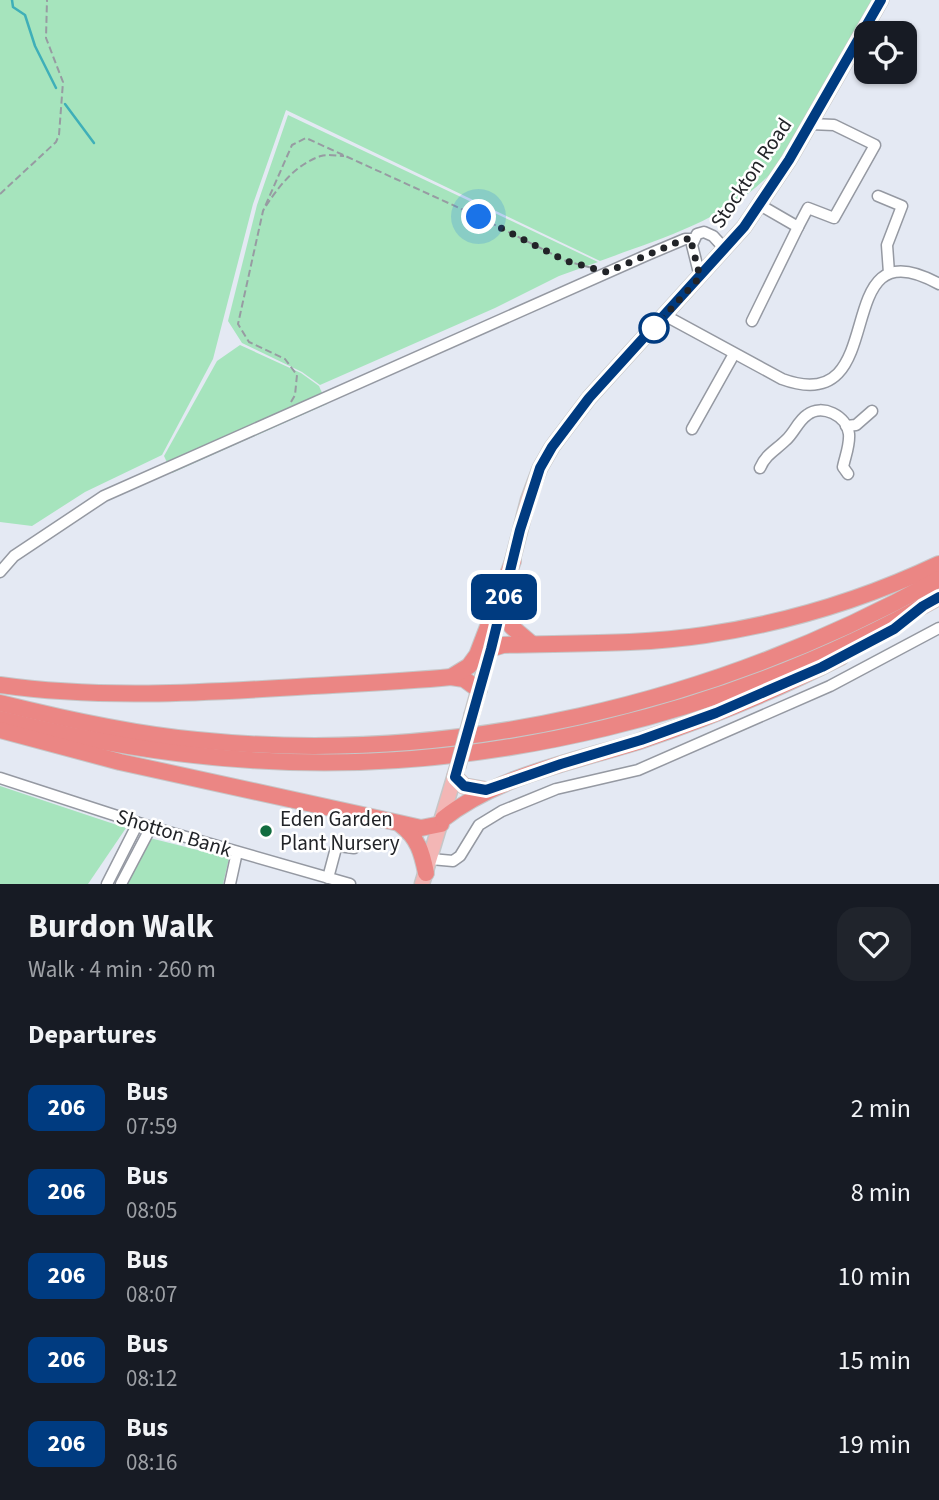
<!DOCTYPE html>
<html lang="en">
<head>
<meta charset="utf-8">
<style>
  body { margin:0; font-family:"Source Sans 3",sans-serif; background:#20242c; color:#f1f3f6; height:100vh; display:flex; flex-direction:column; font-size:26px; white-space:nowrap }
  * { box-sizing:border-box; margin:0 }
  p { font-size:23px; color:#9ea1a6 }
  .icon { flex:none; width:38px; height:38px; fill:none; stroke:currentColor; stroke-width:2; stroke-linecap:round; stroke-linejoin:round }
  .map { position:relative; height:884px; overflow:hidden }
  .details { display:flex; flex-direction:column; background:#171b24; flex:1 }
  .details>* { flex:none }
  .badge { padding:0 14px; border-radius:10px; font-size:24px; line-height:46px }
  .buttons { position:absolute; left:854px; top:21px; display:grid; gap:14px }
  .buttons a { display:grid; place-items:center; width:63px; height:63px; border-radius:14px; background:#171b24; box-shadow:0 2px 5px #0004; font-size:35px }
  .you { position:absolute; width:35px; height:35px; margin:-18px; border:5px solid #fff; border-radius:50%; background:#1a73e8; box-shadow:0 0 0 10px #1a73e833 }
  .map>.badge { position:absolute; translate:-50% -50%; box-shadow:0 0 0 4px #fff }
  h2 { padding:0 28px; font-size:26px; line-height:63px }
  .round { display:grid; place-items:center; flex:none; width:74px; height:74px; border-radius:21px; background:#20242c }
  .headline { display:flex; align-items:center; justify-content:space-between; height:119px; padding:0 28px }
  h1 { font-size:33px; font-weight:700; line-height:52px }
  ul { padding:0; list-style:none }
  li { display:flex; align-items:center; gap:21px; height:84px; padding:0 28px }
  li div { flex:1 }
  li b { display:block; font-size:26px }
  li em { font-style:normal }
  li .badge { min-width:77px; font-weight:700; text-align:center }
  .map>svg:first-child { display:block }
  .green { fill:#a6e4bd }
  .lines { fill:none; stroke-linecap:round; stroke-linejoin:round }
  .stream { stroke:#3fafb8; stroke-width:2.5 }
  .minor-casing { stroke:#9599a2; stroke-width:13 }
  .major-casing { stroke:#c6c6c7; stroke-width:17 }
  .highway-casing { stroke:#c6c6c7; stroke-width:18 }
  .path { stroke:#979ba2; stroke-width:2; stroke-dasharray:7 3.5; stroke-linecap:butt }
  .minor { stroke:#fff; stroke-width:10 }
  .major { stroke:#f3b6b5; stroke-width:14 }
  .highway { stroke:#eb8684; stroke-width:16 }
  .major-bridge-casing { stroke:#c6c6c7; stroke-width:17; stroke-linecap:butt }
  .major-bridge { stroke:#f3b6b5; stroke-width:14 }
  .line-casing { stroke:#fff; stroke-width:16 }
  .line { stroke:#003b80; stroke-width:10 }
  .walk { stroke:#222428; stroke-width:7; stroke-dasharray:0 12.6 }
  .stop-dot { fill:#fff; stroke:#003b80; stroke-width:3.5 }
  .poi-dot { fill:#116c3f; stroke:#fff; stroke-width:2.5 }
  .labels { text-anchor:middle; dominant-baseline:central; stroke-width:5; stroke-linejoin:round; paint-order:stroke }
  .street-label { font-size:21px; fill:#222428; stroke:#fff }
  .poi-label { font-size:21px; fill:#222428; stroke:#fff; text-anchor:start }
</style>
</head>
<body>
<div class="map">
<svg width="939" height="884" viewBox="0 0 939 884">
  <rect width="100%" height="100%" fill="#e4e9f3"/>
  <!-- green -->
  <g class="green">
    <path d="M 0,0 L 874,0 L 773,171 C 729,219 660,239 600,261 L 286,110 L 253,204 L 213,359 L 162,455 L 85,492 L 32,526 L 0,522 Z"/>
    <path d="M 288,115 L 598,262 L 559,276 L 495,308 L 320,385 L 302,372 L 242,343 L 228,321 L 257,205 Z"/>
    <path d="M 240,345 L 301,373 L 319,386 L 327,404 L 172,473 L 164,456 L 217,361 Z"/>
    <path d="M 0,786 L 126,828 L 88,884 L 0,884 Z"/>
    <path d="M 150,838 L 229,858 L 223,884 L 126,884 Z"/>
  </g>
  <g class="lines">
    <!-- stream -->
    <g class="stream">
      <path d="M 12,0 L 13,7 L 25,15 L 35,46 L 56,88"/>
      <path d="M 65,104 L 94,143"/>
    </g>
    <defs>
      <g id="minor">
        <path d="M 878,196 L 902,206 L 887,245 L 889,273"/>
        <path d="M 798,227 L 808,208 L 834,218 L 875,145 L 834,125 L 810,124"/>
        <path d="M 700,277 L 692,245 L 697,234 L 704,232 L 713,236 L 725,249"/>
        <path d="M 666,316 L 782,379 C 896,421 824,220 939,284"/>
        <path d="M 752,321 L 798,227 L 760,205"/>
        <path d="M 846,426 L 856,425 L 872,411"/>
        <path d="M 692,429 L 734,354"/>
        <path d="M 760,468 C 766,454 776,450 786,440 C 794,433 798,421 807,415 C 822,403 847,416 849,434 C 850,445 845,457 843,467 L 848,474"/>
        <path d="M 0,572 L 14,556 L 104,496 L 647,255 L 685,239 L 693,239"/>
        <path d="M 0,778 L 151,827 L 350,884"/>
        <path d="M 431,859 L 453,861 L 460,856 L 479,825 L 502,811 L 556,789 L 638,770 L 830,686 L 939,628"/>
        <path d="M 328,878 L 336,848 L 339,846 L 354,848"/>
        <path d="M 107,884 L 138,823"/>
        <path d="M 121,884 L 151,827"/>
        <path d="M 230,884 L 237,852"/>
      </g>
      <g id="major">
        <path d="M 510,570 L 528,500 L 540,468 L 552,447 L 589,398 L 744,227 L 789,160 L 881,0"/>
        <path d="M 472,714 L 500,611"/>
        <path d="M 422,884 L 457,768"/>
      </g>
      <g id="highway">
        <path d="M 509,574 L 512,627 L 532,644"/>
        <path d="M 490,649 L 503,645 C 570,643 639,645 705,635 C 786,623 865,599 939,564"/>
        <path d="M 451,677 L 464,679 L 479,690"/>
        <path d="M 0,685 C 99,699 198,693 297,687 C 348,684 400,682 451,677 L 469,666 L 477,655 L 513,561"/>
        <path d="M 0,703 C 64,719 131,734 197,740 C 454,766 715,704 939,579"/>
        <path d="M 0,719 C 83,740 166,755 251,760 C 485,776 736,712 939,597"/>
        <path d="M 0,730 L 120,762 L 399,823 L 421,828 L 441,824"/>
        <path d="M 455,777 L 464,786 L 486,790"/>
        <path d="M 443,819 C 499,775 573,762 640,741 C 708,718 777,690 841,657"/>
        <path d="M 401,825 C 418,838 422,853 426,873"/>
      </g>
    </defs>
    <!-- minor casing -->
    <use href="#minor" class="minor-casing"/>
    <!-- major casing -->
    <use href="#major" class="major-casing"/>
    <!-- highway casing -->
    <use href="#highway" class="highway-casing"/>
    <!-- path -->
    <g class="path">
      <path d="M 0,194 L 56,142 L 59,135 L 63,82 L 46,38 L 47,0"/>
      <path d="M 266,206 C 279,186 296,164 321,156 C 327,154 337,156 344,156"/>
      <path d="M 291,402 L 295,395 L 297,375 L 285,359 L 249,342 L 238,324 L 263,211 L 292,145 L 306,138 L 479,217 L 566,261 L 592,268"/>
    </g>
    <!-- minor -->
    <use href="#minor" class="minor"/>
    <!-- major -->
    <use href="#major" class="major"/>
    <!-- highway -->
    <use href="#highway" class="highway"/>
    <defs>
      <path id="major-bridge" d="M 458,767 L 472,714"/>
    </defs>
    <!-- major-bridge casing -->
    <use href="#major-bridge" class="major-bridge-casing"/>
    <!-- major-bridge -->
    <use href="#major-bridge" class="major-bridge"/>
  </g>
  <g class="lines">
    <defs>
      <path id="line" d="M 881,0 L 789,160 L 744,227 L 589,398 L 552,447 L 540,468 L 520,530 L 491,649 L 455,777 L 464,786 L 486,790 L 561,764 L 641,740 L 716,713 L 822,667 L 894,629 L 923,606 L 939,597"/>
    </defs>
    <!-- line casing -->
    <use href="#line" class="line-casing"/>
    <!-- line -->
    <use href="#line" class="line"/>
    <!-- walk -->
    <path class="walk" d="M 479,217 L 566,261 L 607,272 L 685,239 L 693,239 L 692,245 L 700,277 L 649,333 L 654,328"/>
  </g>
  <!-- markers -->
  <circle class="stop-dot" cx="654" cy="328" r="14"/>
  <circle class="poi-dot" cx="266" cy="831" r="7"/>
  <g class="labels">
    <!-- street labels -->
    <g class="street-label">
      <text transform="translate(751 173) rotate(-56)">Stockton Road</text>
      <text transform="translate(174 833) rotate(17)">Shotton Bank</text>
    </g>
    <!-- poi labels -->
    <g class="poi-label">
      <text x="280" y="819">Eden Garden<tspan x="280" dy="24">Plant Nursery</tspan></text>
    </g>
  </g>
</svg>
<div class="buttons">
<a><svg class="icon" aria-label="locate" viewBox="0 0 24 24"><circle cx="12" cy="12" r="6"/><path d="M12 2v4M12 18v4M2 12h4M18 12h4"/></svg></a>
</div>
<div class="you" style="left:479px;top:217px"></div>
<b class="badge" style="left:504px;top:597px;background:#003b80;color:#fff">206</b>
</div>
<section class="details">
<div class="headline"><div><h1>Burdon Walk</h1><p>Walk · 4 min · 260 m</p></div><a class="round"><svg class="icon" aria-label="heart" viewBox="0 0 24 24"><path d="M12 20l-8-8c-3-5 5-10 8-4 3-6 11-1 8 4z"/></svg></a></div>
<h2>Departures</h2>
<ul>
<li><span class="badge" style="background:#003b80;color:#fff">206</span><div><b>Bus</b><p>07:59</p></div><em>2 min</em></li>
<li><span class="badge" style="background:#003b80;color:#fff">206</span><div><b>Bus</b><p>08:05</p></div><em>8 min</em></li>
<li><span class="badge" style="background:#003b80;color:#fff">206</span><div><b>Bus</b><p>08:07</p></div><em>10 min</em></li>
<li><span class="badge" style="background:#003b80;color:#fff">206</span><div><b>Bus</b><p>08:12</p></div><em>15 min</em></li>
<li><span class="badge" style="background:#003b80;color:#fff">206</span><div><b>Bus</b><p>08:16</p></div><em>19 min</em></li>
</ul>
</section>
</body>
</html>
